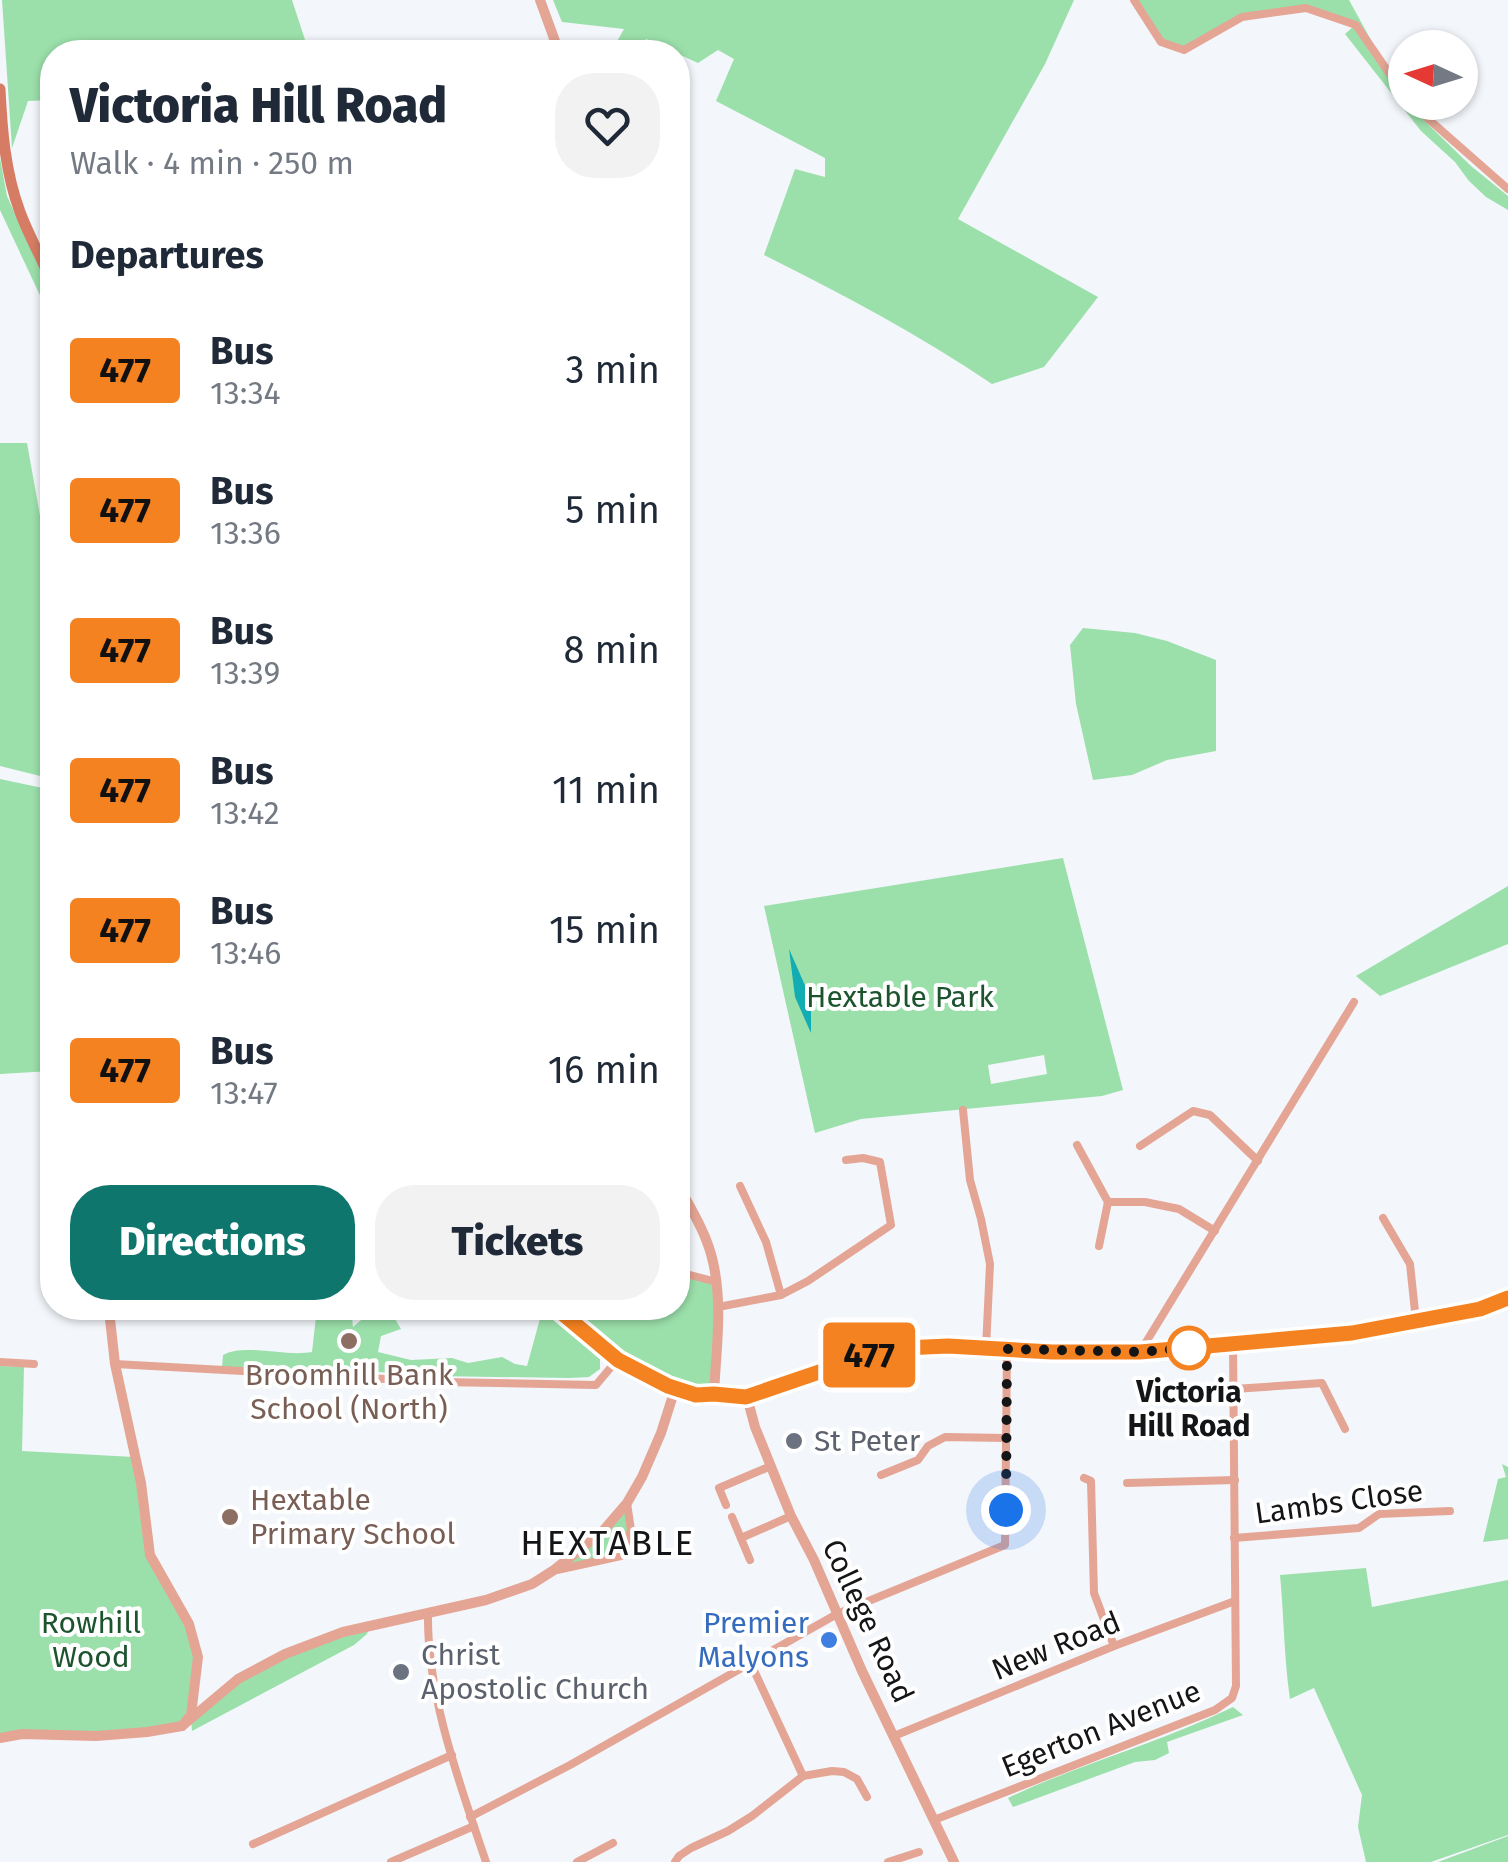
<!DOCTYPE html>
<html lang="en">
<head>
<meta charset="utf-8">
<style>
  body { margin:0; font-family:"Fira Sans",sans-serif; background:#f2f2f3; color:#1f2937; height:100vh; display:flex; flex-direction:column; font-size:38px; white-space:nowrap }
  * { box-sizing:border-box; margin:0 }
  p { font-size:32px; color:#747a83 }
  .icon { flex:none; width:55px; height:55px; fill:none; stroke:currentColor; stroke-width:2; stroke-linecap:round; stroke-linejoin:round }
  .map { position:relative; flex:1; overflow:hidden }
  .sheet { position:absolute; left:40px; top:40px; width:650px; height:1280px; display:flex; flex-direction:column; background:#fff; border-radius:40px; box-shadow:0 2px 8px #0004 }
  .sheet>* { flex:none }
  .badge { padding:0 20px; border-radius:8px; font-size:35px; line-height:65px }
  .needle { width:65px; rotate:274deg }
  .controls { position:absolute; left:1388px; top:30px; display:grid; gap:20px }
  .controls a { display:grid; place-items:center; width:90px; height:90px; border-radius:50%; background:#fff; box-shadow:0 2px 8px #0004; font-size:50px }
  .you { position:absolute; width:50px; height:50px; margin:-25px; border:8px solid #fff; border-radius:50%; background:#1a73e8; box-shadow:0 0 0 15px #1a73e833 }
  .map>.badge { position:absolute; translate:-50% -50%; box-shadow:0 0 0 5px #fff }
  h2 { padding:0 30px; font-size:38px; line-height:90px }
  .round { display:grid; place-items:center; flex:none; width:105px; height:105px; border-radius:40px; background:#f2f2f3 }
  .head { display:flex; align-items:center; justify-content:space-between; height:170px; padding:0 30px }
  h1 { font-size:48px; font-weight:800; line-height:75px }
  .button { display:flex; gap:20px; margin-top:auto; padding:20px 30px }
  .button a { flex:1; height:115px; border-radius:40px; background:#0f766e; color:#fff; font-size:40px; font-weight:800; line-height:115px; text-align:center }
  .button a+a { background:#f2f2f3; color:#1f2937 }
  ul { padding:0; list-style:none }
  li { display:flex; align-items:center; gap:30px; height:140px; padding:0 30px }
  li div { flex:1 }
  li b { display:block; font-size:38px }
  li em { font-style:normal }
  li .badge { min-width:110px; font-weight:700; text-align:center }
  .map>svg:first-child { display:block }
  .green { fill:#9be0ab; fill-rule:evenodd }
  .water { fill:#11adb3 }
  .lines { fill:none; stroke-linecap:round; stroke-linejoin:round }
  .minor { stroke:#e4a595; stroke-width:8 }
  .tertiary { stroke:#e4a595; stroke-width:10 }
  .secondary { stroke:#d67c64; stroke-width:11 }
  .line-casing { stroke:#fff; stroke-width:22 }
  .line { stroke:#f58220; stroke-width:15 }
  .walk { stroke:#141517; stroke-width:10; stroke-dasharray:0 18 }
  .education-dot { fill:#8d6e63; stroke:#fff; stroke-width:4 }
  .stop-dot { fill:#fff; stroke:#f58220; stroke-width:5 }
  .worship-dot { fill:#6b7280; stroke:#fff; stroke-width:4 }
  .shop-dot { fill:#3f7fe0; stroke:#fff; stroke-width:4 }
  .labels { text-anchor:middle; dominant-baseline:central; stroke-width:8; stroke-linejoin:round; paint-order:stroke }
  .park-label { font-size:30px; fill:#1c542e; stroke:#fff }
  .education-label { font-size:30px; fill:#785e54; stroke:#fff }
  .stop-label { font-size:30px; font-weight:bold; fill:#141517; stroke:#fff }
  .worship-label { font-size:30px; fill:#5b616d; stroke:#fff; text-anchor:start }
  .street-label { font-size:30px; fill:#141517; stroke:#fff }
  .shop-label { font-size:30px; fill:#366cbe; stroke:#fff; text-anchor:end }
  .quarter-label { font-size:35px; letter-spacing:2.5px; fill:#141517; stroke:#fff }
</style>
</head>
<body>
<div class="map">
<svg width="1508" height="1862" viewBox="0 0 1508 1862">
  <rect width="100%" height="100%" fill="#f3f6fb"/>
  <!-- green -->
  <g class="green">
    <path d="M 2,0 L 292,0 L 309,52 L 52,52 L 52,100 L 28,101 L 12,148 Z"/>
    <path d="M 553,0 L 1074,0 L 1045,64 L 958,219 L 1098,297 L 1044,367 L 992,384 C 920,335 842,294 764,255 L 795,169 L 825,177 L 825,158 L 716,101 L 734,59 L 718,50 L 698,63 L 646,39 L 636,52 L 611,52 L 624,29 L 562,22 Z"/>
    <path d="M 1138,0 L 1349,0 L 1405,102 L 1471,166 L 1508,196 L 1508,210 L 1486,197 L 1469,181 L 1455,162 L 1421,131 L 1345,34 L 1355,25 L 1305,8 L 1242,17 L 1184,50 L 1161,42 Z"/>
    <path d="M 0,158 L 7,196 L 52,296 L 52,321 L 0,210 Z"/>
    <path d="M 0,443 L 27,443 L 52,583 L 52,779 L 0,766 Z"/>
    <path d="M 1083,628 L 1135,633 L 1167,641 L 1216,660 L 1216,751 L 1167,760 L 1132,775 L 1093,780 L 1076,704 L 1070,645 Z"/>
    <path d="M 0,779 L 52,790 L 52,1071 L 0,1074 Z"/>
    <path d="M 1063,858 L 1123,1090 L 1102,1096 L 861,1119 L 815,1133 L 764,906 ZM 1044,1055 L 1047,1074 L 991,1084 L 988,1065 Z"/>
    <path d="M 1508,886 L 1508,944 L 1380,996 L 1356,976 Z"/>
    <path d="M 678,1272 L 716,1283 L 714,1393 C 656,1397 601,1341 556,1308 L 678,1308 Z"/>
    <path d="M 317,1308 L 351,1308 L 353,1327 L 368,1314 L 395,1319 L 401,1329 L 381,1336 L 378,1352 L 411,1360 L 452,1358 L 468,1363 L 502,1357 L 515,1364 L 527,1366 L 541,1315 L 519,1308 L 546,1308 L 600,1355 L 600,1369 L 589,1377 L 569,1378 L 434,1376 L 365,1371 L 222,1367 L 223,1355 C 245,1343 285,1357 312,1352 Z"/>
    <path d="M 0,1366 L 24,1367 L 22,1451 L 134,1457 L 149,1555 L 188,1625 L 197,1657 L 193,1695 L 182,1724 L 147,1731 L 0,1738 Z"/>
    <path d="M 1502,1464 L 1508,1467 L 1508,1539 L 1483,1542 L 1498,1479 L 1506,1477 Z"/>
    <path d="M 625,1505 L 630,1530 L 620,1556 L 557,1569 Z"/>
    <path d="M 1366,1568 L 1372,1607 L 1508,1580 L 1508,1835 L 1431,1862 L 1366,1862 L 1358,1827 L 1362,1795 L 1314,1688 L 1290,1699 C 1284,1658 1284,1617 1280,1575 Z"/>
    <path d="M 370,1626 L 367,1634 L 354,1645 L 192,1731 L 191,1719 L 238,1680 L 285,1654 Z"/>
    <path d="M 1233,1707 L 1243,1715 L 1167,1742 L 1169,1753 L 1155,1760 L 1135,1762 L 1013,1807 L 1008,1798 C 1081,1763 1160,1743 1233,1707 Z"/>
    <path d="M 1508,1836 L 1508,1862 L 1438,1862 Z"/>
  </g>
  <!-- water -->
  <path class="water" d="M 789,949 L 811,999 L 811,1033 L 795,997 Z"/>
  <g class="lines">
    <!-- minor -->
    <g class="minor">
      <path d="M 1134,0 L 1161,42 L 1184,50 L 1242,17 L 1306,8 L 1356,25 L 1405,96"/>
      <path d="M 1409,102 L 1508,189"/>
      <path d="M 963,1110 L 970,1180 L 981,1219 L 990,1264 L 986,1348"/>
      <path d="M 1077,1145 L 1108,1202 L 1145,1202 L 1179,1209 L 1215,1231"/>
      <path d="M 1140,1146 L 1193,1111 L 1210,1115 L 1258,1161"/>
      <path d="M 740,1186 L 766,1242 L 781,1295"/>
      <path d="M 1383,1218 L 1410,1264 L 1416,1321"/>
      <path d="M 1099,1246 L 1108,1202"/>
      <path d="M 678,1272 L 717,1282"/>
      <path d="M 718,1307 L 781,1295 L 808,1281 L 891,1225 L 880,1162 L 863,1158 L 846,1160"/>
      <path d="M 1140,1352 L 1354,1002"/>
      <path d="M 0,1362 L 34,1364"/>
      <path d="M 115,1364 L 440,1382 L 596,1385 L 617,1360"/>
      <path d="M 1234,1389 L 1322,1383 L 1345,1429"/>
      <path d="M 881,1475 L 918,1460 L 928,1446 L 945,1437 L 1006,1438"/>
      <path d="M 1084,1478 L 1091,1481 L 1094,1593 L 1114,1646"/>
      <path d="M 1127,1483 L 1235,1480"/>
      <path d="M 726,1505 L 719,1488 L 771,1466"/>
      <path d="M 732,1517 L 750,1560"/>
      <path d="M 741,1538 L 791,1516"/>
      <path d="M 1234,1538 L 1359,1528 L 1379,1514 L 1450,1511"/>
      <path d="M 557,1570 L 621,1556 L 631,1530 L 627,1503"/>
      <path d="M 428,1615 C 427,1697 460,1784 486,1862"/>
      <path d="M 751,1664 L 803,1776"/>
      <path d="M 894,1736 L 1114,1646 L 1235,1601"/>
      <path d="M 470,1817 L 570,1765 L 837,1614 L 1005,1545 L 1007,1349"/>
      <path d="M 934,1820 L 1215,1710 L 1232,1698 L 1236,1686 L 1233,1344"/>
      <path d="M 253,1844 L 452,1755"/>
      <path d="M 391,1862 L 474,1826"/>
      <path d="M 577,1862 L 613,1843"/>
      <path d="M 675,1862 L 679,1856 L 691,1848 L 728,1831 L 752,1816 L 803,1776 L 832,1771 L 844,1772 L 857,1779 L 867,1797"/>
      <path d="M 888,1862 L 919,1852"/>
    </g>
    <!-- tertiary -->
    <g class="tertiary">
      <path d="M 540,0 L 559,52"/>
      <path d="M 678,1185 C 691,1209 707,1234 713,1262 C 723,1305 716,1351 714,1394"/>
      <path d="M 747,1397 L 755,1427 L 791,1516 L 814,1560 L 862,1671 L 954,1862"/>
      <path d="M 182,1726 L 238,1679 L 285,1654 L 343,1632 L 486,1600 L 532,1584 L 554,1570 L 602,1532 L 627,1503 L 642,1477 L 661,1433 L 675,1389"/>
      <path d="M 0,1738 L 22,1734 L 96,1736 L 147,1732 L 182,1726 L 191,1715 L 198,1657 L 189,1624 L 150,1555 L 141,1483 L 115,1364 L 110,1319 L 111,1308"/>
    </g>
    <!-- secondary -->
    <g class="secondary">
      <path d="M 0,89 C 2,130 5,172 20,212 C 29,236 42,259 52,283"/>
      <path d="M 556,1308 L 617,1360 L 667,1387 L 696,1395 L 714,1394 L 747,1397 L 872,1354 L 904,1347 L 948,1346 L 1052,1352 L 1140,1352 L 1352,1333 L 1478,1309 L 1508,1298"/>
    </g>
  </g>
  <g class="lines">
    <defs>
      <path id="line" d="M 556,1308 L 618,1360 L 668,1386 L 696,1395 L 714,1394 L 746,1397 L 872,1354 L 904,1348 L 948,1346 L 1052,1352 L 1140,1352 L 1352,1333 L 1480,1309 L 1508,1298"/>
    </defs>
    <!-- line casing -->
    <use href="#line" class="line-casing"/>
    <!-- line -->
    <use href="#line" class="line"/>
    <!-- walk -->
    <path class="walk" d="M 1006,1510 L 1007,1349 L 1140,1352 L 1189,1348"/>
  </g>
  <!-- markers -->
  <g class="education-dot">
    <circle cx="349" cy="1341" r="10"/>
    <circle cx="230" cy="1517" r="10"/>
  </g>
  <circle class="stop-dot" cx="1189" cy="1348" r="20"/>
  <g class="worship-dot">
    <circle cx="794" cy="1441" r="10"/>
    <circle cx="401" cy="1672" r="10"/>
  </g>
  <circle class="shop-dot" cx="829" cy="1640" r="10"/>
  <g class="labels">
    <!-- park labels -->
    <g class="park-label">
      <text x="900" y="997">Hextable Park</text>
      <text x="91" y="1623">Rowhill<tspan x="91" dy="34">Wood</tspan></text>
    </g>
    <!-- education labels -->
    <g class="education-label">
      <text x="349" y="1375">Broomhill Bank<tspan x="349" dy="34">School (North)</tspan></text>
      <text x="250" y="1500" text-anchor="start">Hextable<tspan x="250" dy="34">Primary School</tspan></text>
    </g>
    <!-- stop labels -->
    <g class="stop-label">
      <text x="1189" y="1392">Victoria<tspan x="1189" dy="34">Hill Road</tspan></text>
    </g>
    <!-- worship labels -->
    <g class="worship-label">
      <text x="814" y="1441">St Peter</text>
      <text x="421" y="1655">Christ<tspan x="421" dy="34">Apostolic Church</tspan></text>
    </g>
    <!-- street labels -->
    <g class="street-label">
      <text transform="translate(1339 1502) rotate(-8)">Lambs Close</text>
      <text transform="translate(868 1621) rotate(65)">College Road</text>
      <text transform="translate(1056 1646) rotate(-22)">New Road</text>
      <text transform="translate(1101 1729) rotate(-22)">Egerton Avenue</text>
    </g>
    <!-- shop labels -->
    <g class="shop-label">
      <text x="809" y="1623">Premier<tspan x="809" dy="34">Malyons</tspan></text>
    </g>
    <!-- quarter labels -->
    <g class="quarter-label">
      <text x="608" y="1543">HEXTABLE</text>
    </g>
  </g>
</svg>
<div class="controls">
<a><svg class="needle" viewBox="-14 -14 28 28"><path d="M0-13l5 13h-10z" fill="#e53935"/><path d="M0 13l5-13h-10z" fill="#747a83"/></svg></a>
</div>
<div class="you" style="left:1006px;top:1510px"></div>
<b class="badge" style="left:869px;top:1355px;background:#f58220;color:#111">477</b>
<section class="sheet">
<div class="head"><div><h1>Victoria Hill Road</h1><p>Walk · 4 min · 250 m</p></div><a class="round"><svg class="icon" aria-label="heart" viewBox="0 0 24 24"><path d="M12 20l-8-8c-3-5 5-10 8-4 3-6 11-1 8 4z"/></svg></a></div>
<h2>Departures</h2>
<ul>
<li><span class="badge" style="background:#f58220;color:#111">477</span><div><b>Bus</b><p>13:34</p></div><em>3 min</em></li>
<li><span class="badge" style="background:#f58220;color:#111">477</span><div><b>Bus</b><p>13:36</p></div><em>5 min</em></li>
<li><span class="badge" style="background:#f58220;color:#111">477</span><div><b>Bus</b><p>13:39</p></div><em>8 min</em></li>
<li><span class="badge" style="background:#f58220;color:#111">477</span><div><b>Bus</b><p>13:42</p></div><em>11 min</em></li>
<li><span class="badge" style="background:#f58220;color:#111">477</span><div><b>Bus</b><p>13:46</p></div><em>15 min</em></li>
<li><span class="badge" style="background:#f58220;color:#111">477</span><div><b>Bus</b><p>13:47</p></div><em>16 min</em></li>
</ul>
<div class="button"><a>Directions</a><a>Tickets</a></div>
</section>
</div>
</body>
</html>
